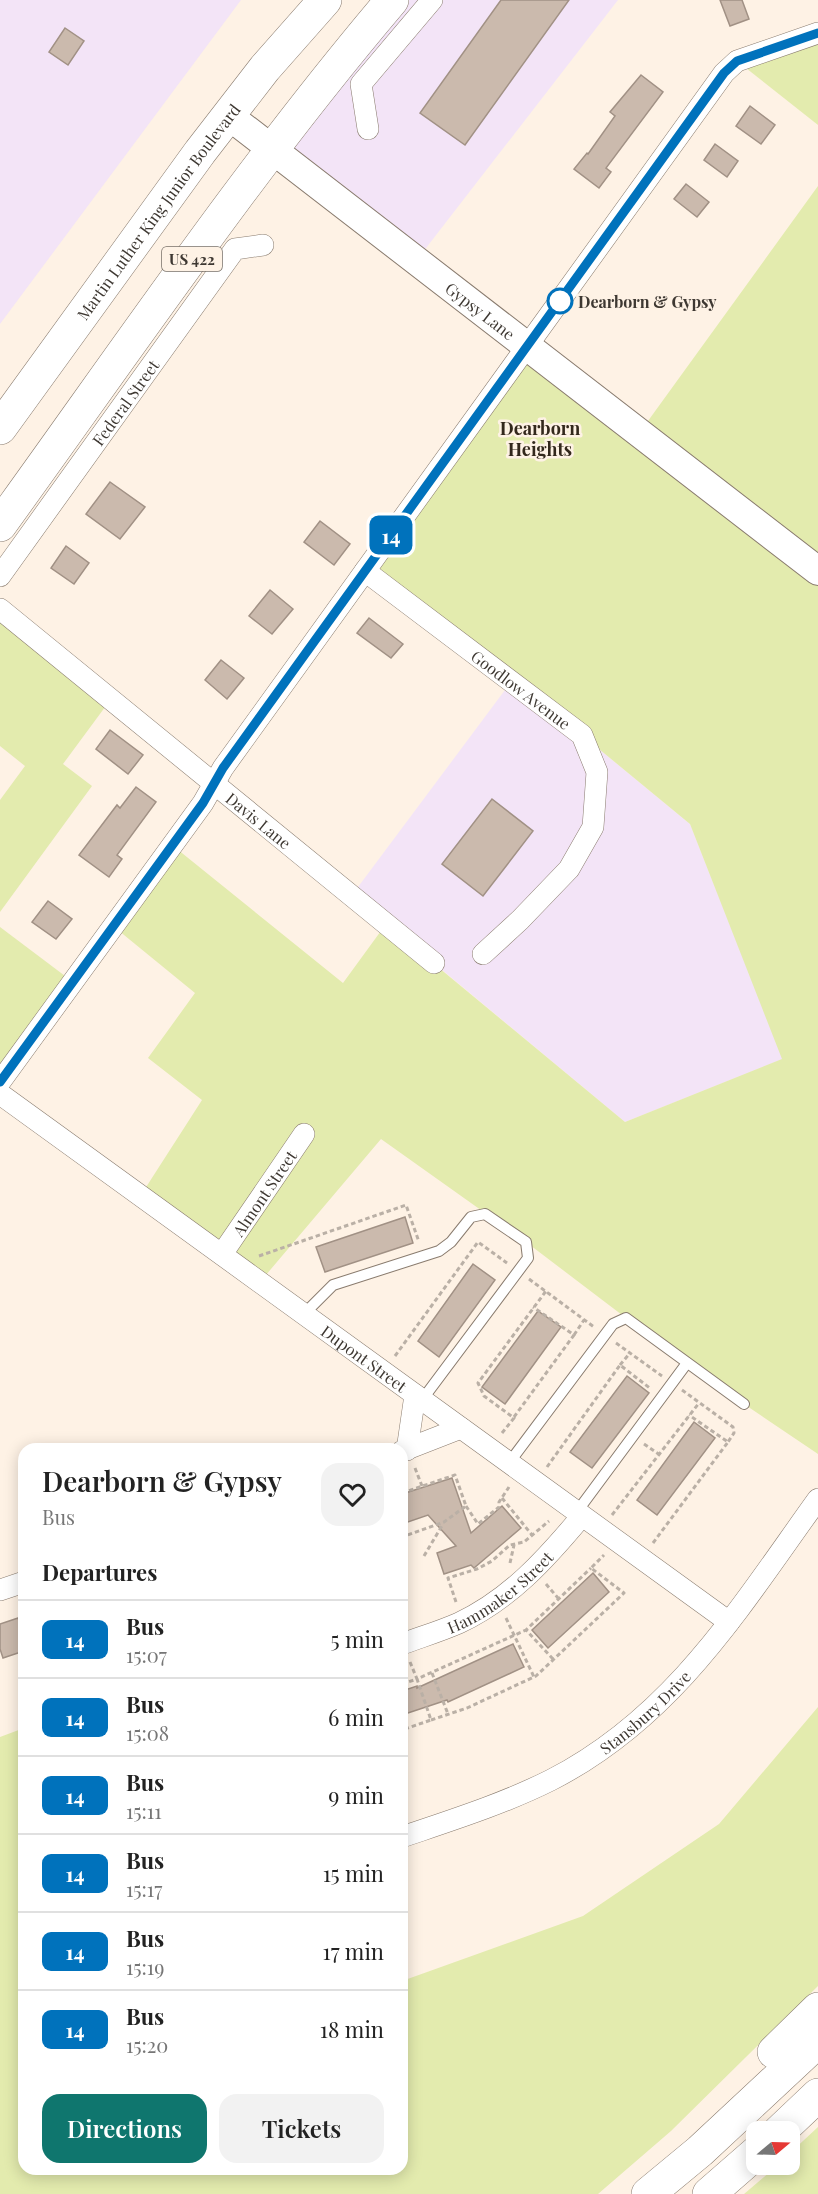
<!DOCTYPE html>
<html lang="en">
<head>
<meta charset="utf-8">
<style>
  body { margin:0; font-family:"Playfair Display",serif; background:#f2f2f2; color:#222; height:100vh; display:flex; flex-direction:column; font-size:22px; white-space:nowrap }
  * { box-sizing:border-box; margin:0 }
  p { font-size:20px; color:#767676 }
  .icon { flex:none; width:33px; height:33px; fill:none; stroke:currentColor; stroke-width:2; stroke-linecap:round; stroke-linejoin:round }
  .map { position:relative; flex:1; overflow:hidden }
  .sheet { position:absolute; left:18px; top:1443px; width:390px; height:732px; display:flex; flex-direction:column; background:#fff; border-radius:18px; box-shadow:0 3px 15px #0003 }
  .sheet>* { flex:none }
  .badge { padding:0 12px; border-radius:9px; font-size:21px; line-height:39px }
  .needle { width:39px; rotate:71deg }
  .fabs { position:absolute; left:746px; top:2121px; display:grid; gap:12px }
  .fabs a { display:grid; place-items:center; width:54px; height:54px; border-radius:12px; background:#fff; box-shadow:0 3px 15px #0003; font-size:30px }
  .map>.badge { position:absolute; translate:-50% -50%; box-shadow:0 0 0 3px #fff }
  h2 { padding:0 24px; font-size:22px; line-height:54px }
  .round { display:grid; place-items:center; flex:none; width:63px; height:63px; border-radius:18px; background:#f2f2f2 }
  .overview { display:flex; align-items:center; justify-content:space-between; height:102px; padding:0 24px }
  h1 { font-size:28px; font-weight:600; line-height:45px }
  .primary-button { display:flex; gap:12px; margin-top:auto; padding:12px 24px }
  .primary-button a { flex:1; height:69px; border-radius:18px; background:#0f766e; color:#fff; font-size:24px; font-weight:600; line-height:69px; text-align:center }
  .primary-button a+a { background:#f2f2f2; color:#222 }
  ul { padding:0; list-style:none }
  li { display:flex; align-items:center; gap:18px; height:78px; padding:0 24px; border-top:2px solid #e0e0e0 }
  li div { flex:1 }
  li b { display:block; font-size:22px }
  li em { font-style:normal }
  li .badge { min-width:66px; font-weight:700; text-align:center }
  .map>svg:first-child { display:block }
  .industrial { fill:#f3e4f7 }
  .green { fill:#e3ebae }
  .building { fill:#cbbaad; stroke:#a19185; stroke-width:1.5 }
  .lines { fill:none; stroke-linecap:round; stroke-linejoin:round }
  .lane-casing { stroke:#897b6e; stroke-width:12 }
  .street-casing { stroke:#897b6e; stroke-width:22 }
  .secondary-casing { stroke:#897b6e; stroke-width:30 }
  .primary-casing { stroke:#897b6e; stroke-width:34 }
  .highway-casing { stroke:#897b6e; stroke-width:34 }
  .path { stroke:#bab0a6; stroke-width:3; stroke-dasharray:4.5 3; stroke-linecap:butt }
  .lane { stroke:#fff; stroke-width:10 }
  .street { stroke:#fff; stroke-width:21 }
  .secondary { stroke:#fff; stroke-width:28 }
  .primary { stroke:#fff; stroke-width:33 }
  .highway { stroke:#fff; stroke-width:33 }
  .line-casing { stroke:#fff; stroke-width:14 }
  .line { stroke:#0072bc; stroke-width:9 }
  .stop-dot { fill:#fff; stroke:#0072bc; stroke-width:3 }
  .labels { text-anchor:middle; dominant-baseline:central; stroke-width:5; stroke-linejoin:round; paint-order:stroke }
  .shield { fill:#fef2e5; stroke:#787068; stroke-width:1.5 }
  .shield-label { font-size:15px; font-weight:bold; fill:#3e3832 }
  .street-label { font-size:16px; fill:#3e3832; stroke:#fef2e5 }
  .stop-label { font-size:16px; font-weight:bold; fill:#3e3832; stroke:#fef2e5; text-anchor:start }
  .neighbourhood-label { font-size:18px; font-weight:bold; fill:#33281c; stroke:#fef2e5 }
</style>
</head>
<body>
<div class="map">
<svg width="818" height="2194" viewBox="0 0 818 2194">
  <rect width="100%" height="100%" fill="#fef2e5"/>
  <!-- industrial -->
  <g class="industrial">
    <path d="M 0,0 L 241,0 L 0,324 Z"/>
    <path d="M 392,0 L 618,0 L 416,261 L 272,150 Z"/>
    <path d="M 511,682 L 582,735 L 690,824 L 783,1059 L 625,1122 L 352,895 Z"/>
  </g>
  <!-- green -->
  <g class="green">
    <path d="M 818,33 L 818,125 L 737,61 Z"/>
    <path d="M 818,186 L 818,1454 L 744,1404 L 626,1318 L 526,1242 L 381,1139 L 260,1282 L 141,1195 L 202,1100 L 148,1058 L 195,993 L 113,926 L 172,845 L 343,983 L 386,924 L 625,1122 L 782,1059 L 690,824 L 582,735 L 365,571 L 528,346 L 640,432 Z"/>
    <path d="M 0,609 L 111,699 L 63,764 L 92,786 L 0,912 L 0,800 L 25,766 L 0,746 Z"/>
    <path d="M 0,927 L 73,982 L 0,1082 Z"/>
    <path d="M 818,1707 L 818,1986 L 671,2131 L 598,2194 L 0,2194 L 0,1737 L 24,1728 L 24,2169 L 402,2169 L 402,1981 L 583,1916 L 719,1824 Z"/>
    <path d="M 818,2127 L 818,2194 L 744,2194 L 778,2165 L 789,2164 L 789,2154 Z"/>
  </g>
  <!-- building -->
  <g class="building">
    <path d="M 501,0 L 569,0 L 465,145 L 420,113 Z"/>
    <path d="M 720,0 L 742,0 L 749,19 L 730,26 Z"/>
    <path d="M 65,28 L 84,41 L 68,65 L 49,52 Z"/>
    <path d="M 641,75 L 663,92 L 606,168 L 611,172 L 599,188 L 574,169 L 587,153 L 588,154 L 615,116 L 610,112 Z"/>
    <path d="M 750,106 L 775,125 L 761,144 L 736,126 Z"/>
    <path d="M 715,144 L 738,161 L 727,177 L 704,160 Z"/>
    <path d="M 686,184 L 709,202 L 697,217 L 674,199 Z"/>
    <path d="M 110,482 L 145,507 L 120,539 L 86,514 Z"/>
    <path d="M 320,521 L 350,544 L 334,565 L 304,542 Z"/>
    <path d="M 66,546 L 89,563 L 74,584 L 51,568 Z"/>
    <path d="M 270,590 L 293,609 L 272,634 L 249,616 Z"/>
    <path d="M 369,618 L 403,644 L 391,658 L 357,633 Z"/>
    <path d="M 221,660 L 244,678 L 227,699 L 205,680 Z"/>
    <path d="M 110,730 L 143,755 L 128,774 L 96,749 Z"/>
    <path d="M 136,787 L 156,802 L 117,855 L 122,859 L 109,877 L 79,855 L 117,805 L 120,808 Z"/>
    <path d="M 492,799 L 533,831 L 483,896 L 442,864 Z"/>
    <path d="M 48,901 L 72,919 L 56,939 L 32,922 Z"/>
    <path d="M 405,1217 L 413,1243 L 325,1272 L 316,1247 Z"/>
    <path d="M 473,1264 L 495,1280 L 439,1357 L 418,1341 Z"/>
    <path d="M 538,1311 L 561,1327 L 505,1404 L 482,1387 Z"/>
    <path d="M 627,1376 L 649,1393 L 592,1468 L 570,1452 Z"/>
    <path d="M 694,1422 L 715,1438 L 657,1515 L 637,1500 Z"/>
    <path d="M 452,1478 L 471,1533 L 502,1506 L 521,1528 L 474,1568 L 471,1565 L 444,1574 L 437,1553 L 456,1546 L 428,1515 L 402,1524 L 402,1494 Z"/>
    <path d="M 593,1573 L 609,1592 L 548,1648 L 532,1630 Z"/>
    <path d="M 18,1618 L 24,1636 L 24,1651 L 3,1658 L 0,1649 L 0,1624 Z"/>
    <path d="M 513,1644 L 524,1667 L 448,1702 L 447,1700 L 402,1715 L 402,1691 L 417,1686 L 417,1688 Z"/>
  </g>
  <g class="lines">
    <defs>
      <g id="lane">
        <path d="M 304,1314 L 333,1285 L 439,1251 L 451,1242 L 471,1217 L 485,1214 L 526,1242 L 528,1258 L 422,1400"/>
        <path d="M 509,1463 L 613,1324 L 626,1318 L 744,1404"/>
        <path d="M 576,1513 L 687,1363"/>
      </g>
      <g id="street">
        <path d="M 368,129 L 361,84 L 432,0"/>
        <path id="s1" d="M 365,571 L 582,735 L 597,772 L 593,827 L 569,869 L 520,920 L 483,954"/>
        <path id="s2" d="M 0,576 L 235,249 L 263,245"/>
        <path id="s3" d="M 0,609 L 434,963"/>
        <path d="M 0,1082 L 203,803 L 223,768 L 724,73 L 737,61 L 818,33"/>
        <path id="s4" d="M 0,1094 L 729,1622"/>
        <path id="s5" d="M 222,1254 L 304,1134"/>
        <path d="M 407,1450 L 415,1395"/>
        <path d="M 402,1451 L 461,1428"/>
        <path d="M 0,1590 L 24,1582"/>
        <path id="s6" d="M 402,1644 C 421,1637 441,1631 459,1623 C 510,1599 546,1559 581,1517"/>
        <path id="s7" d="M 402,1837 C 452,1820 503,1804 551,1780 C 674,1717 740,1607 818,1499"/>
      </g>
      <g id="secondary">
        <path id="s8" d="M 229,116 L 818,571"/>
      </g>
      <g id="primary">
        <path id="s9" d="M 0,428 L 200,152 L 265,68 L 325,0"/>
        <path d="M 0,525 C 128,348 251,166 392,0"/>
      </g>
      <g id="highway">
        <path d="M 774,2052 L 818,2009"/>
        <path d="M 779,2132 L 818,2095"/>
        <path d="M 648,2194 L 700,2151 L 818,2041"/>
        <path d="M 709,2194 L 756,2153"/>
      </g>
    </defs>
    <!-- lane casing -->
    <use href="#lane" class="lane-casing"/>
    <!-- street casing -->
    <use href="#street" class="street-casing"/>
    <!-- secondary casing -->
    <use href="#secondary" class="secondary-casing"/>
    <!-- primary casing -->
    <use href="#primary" class="primary-casing"/>
    <!-- highway casing -->
    <use href="#highway" class="highway-casing"/>
    <!-- path -->
    <g class="path">
      <path d="M 259,1256 L 406,1205 L 419,1242"/>
      <path d="M 529,1279 L 594,1327"/>
      <path d="M 574,1335 L 584,1320"/>
      <path d="M 616,1343 L 662,1376"/>
      <path d="M 395,1356 L 478,1242 L 507,1263"/>
      <path d="M 620,1365 L 630,1353"/>
      <path d="M 682,1390 L 733,1427 L 734,1433 L 728,1442"/>
      <path d="M 514,1417 L 574,1335 L 533,1307"/>
      <path d="M 502,1433 L 514,1418 L 484,1396 L 478,1383 L 546,1291"/>
      <path d="M 644,1444 L 660,1455"/>
      <path d="M 547,1467 L 620,1365 L 651,1389"/>
      <path d="M 415,1468 L 422,1486"/>
      <path d="M 402,1493 L 455,1475 L 466,1506 L 444,1522 L 402,1537"/>
      <path d="M 502,1498 L 532,1535"/>
      <path d="M 466,1506 L 478,1524 L 499,1507 L 499,1502 L 509,1487"/>
      <path d="M 612,1515 L 699,1403"/>
      <path d="M 653,1543 L 728,1442 L 689,1415"/>
      <path d="M 424,1556 L 443,1524"/>
      <path d="M 510,1563 L 514,1545"/>
      <path d="M 546,1584 L 558,1598"/>
      <path d="M 456,1602 L 448,1578 L 477,1569 L 492,1561 L 510,1545 L 524,1542 L 549,1521"/>
      <path d="M 402,1609 L 406,1622"/>
      <path d="M 506,1618 L 534,1677"/>
      <path d="M 553,1659 L 526,1630 L 591,1568"/>
      <path d="M 410,1662 L 417,1679 L 526,1630"/>
      <path d="M 432,1673 L 448,1714"/>
      <path d="M 402,1684 L 417,1679 L 431,1720 L 402,1730"/>
      <path d="M 431,1720 L 467,1708 L 536,1676 L 624,1593 L 591,1568 L 604,1555"/>
    </g>
    <!-- lane -->
    <use href="#lane" class="lane"/>
    <!-- street -->
    <use href="#street" class="street"/>
    <!-- secondary -->
    <use href="#secondary" class="secondary"/>
    <!-- primary -->
    <use href="#primary" class="primary"/>
    <!-- highway -->
    <use href="#highway" class="highway"/>
  </g>
  <g class="lines">
    <defs>
      <path id="line" d="M 0,1082 L 203,803 L 223,768 L 724,73 L 737,61 L 818,33"/>
    </defs>
    <!-- line casing -->
    <use href="#line" class="line-casing"/>
    <!-- line -->
    <use href="#line" class="line"/>
  </g>
  <!-- markers -->
  <circle class="stop-dot" cx="560" cy="301" r="12"/>
  <g class="labels">
    <!-- shield labels -->
    <rect class="shield" x="162" y="247" width="60" height="24" rx="4.5"/>
    <g class="shield-label">
      <text x="192" y="259">US 422</text>
    </g>
    <!-- street labels -->
    <g class="street-label">
      <text stroke="none"><textPath href="#s9" startOffset="268">Martin Luther King Junior Boulevard</textPath></text>
      <text stroke="none"><textPath href="#s8" startOffset="318">Gypsy Lane</textPath></text>
      <text stroke="none"><textPath href="#s2" startOffset="214">Federal Street</textPath></text>
      <text stroke="none"><textPath href="#s1" startOffset="196">Goodlow Avenue</textPath></text>
      <text stroke="none"><textPath href="#s3" startOffset="334">Davis Lane</textPath></text>
      <text stroke="none"><textPath href="#s5" startOffset="74">Almont Street</textPath></text>
      <text stroke="none"><textPath href="#s4" startOffset="450">Dupont Street</textPath></text>
      <text stroke="none"><textPath href="#s6" startOffset="112">Hammaker Street</textPath></text>
      <text stroke="none"><textPath href="#s7" startOffset="276">Stansbury Drive</textPath></text>
    </g>
    <!-- stop labels -->
    <g class="stop-label">
      <text x="578" y="301">Dearborn &amp; Gypsy</text>
    </g>
    <!-- neighbourhood labels -->
    <g class="neighbourhood-label">
      <text x="540" y="428">Dearborn<tspan x="540" dy="21">Heights</tspan></text>
    </g>
  </g>
</svg>
<div class="fabs">
<a><svg class="needle" viewBox="-14 -14 28 28"><path d="M0-13l5 13h-10z" fill="#e53935"/><path d="M0 13l5-13h-10z" fill="#767676"/></svg></a>
</div>
<b class="badge" style="left:391px;top:535px;background:#0072bc;color:#fff">14</b>
<section class="sheet">
<div class="overview"><div><h1>Dearborn &amp; Gypsy</h1><p>Bus</p></div><a class="round"><svg class="icon" aria-label="heart" viewBox="0 0 24 24"><path d="M12 20l-8-8c-3-5 5-10 8-4 3-6 11-1 8 4z"/></svg></a></div>
<h2>Departures</h2>
<ul>
<li><span class="badge" style="background:#0072bc;color:#fff">14</span><div><b>Bus</b><p>15:07</p></div><em>5 min</em></li>
<li><span class="badge" style="background:#0072bc;color:#fff">14</span><div><b>Bus</b><p>15:08</p></div><em>6 min</em></li>
<li><span class="badge" style="background:#0072bc;color:#fff">14</span><div><b>Bus</b><p>15:11</p></div><em>9 min</em></li>
<li><span class="badge" style="background:#0072bc;color:#fff">14</span><div><b>Bus</b><p>15:17</p></div><em>15 min</em></li>
<li><span class="badge" style="background:#0072bc;color:#fff">14</span><div><b>Bus</b><p>15:19</p></div><em>17 min</em></li>
<li><span class="badge" style="background:#0072bc;color:#fff">14</span><div><b>Bus</b><p>15:20</p></div><em>18 min</em></li>
</ul>
<div class="primary-button"><a>Directions</a><a>Tickets</a></div>
</section>
</div>
</body>
</html>
